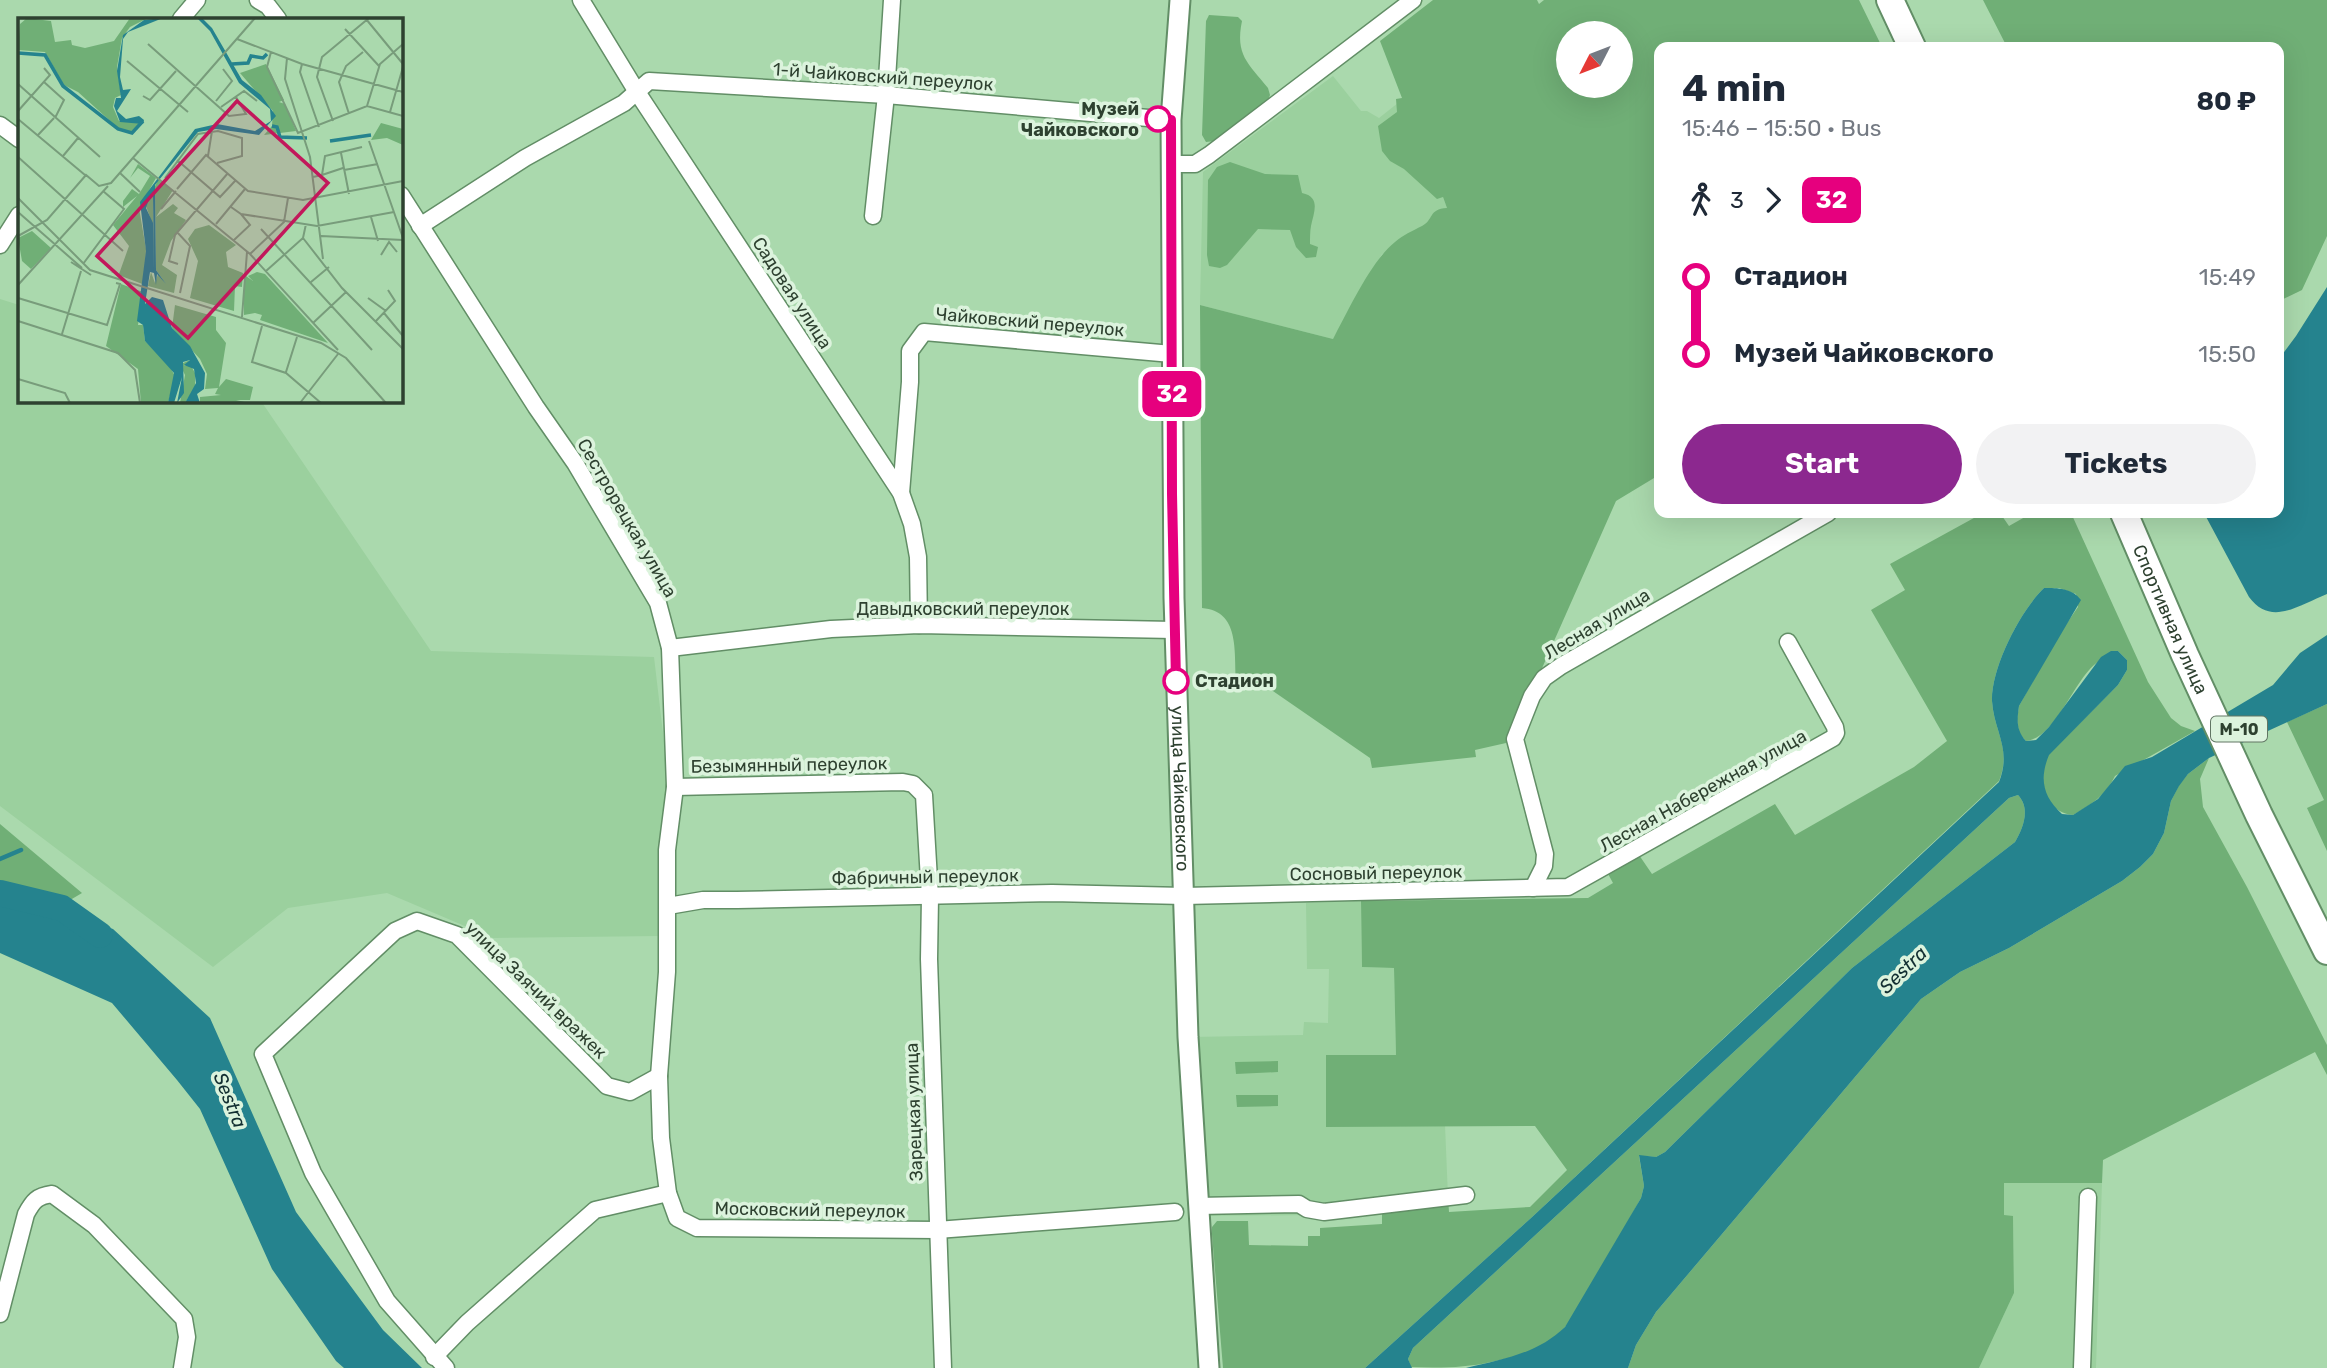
<!DOCTYPE html>
<html lang="en">
<head>
<meta charset="utf-8">
<style>
  body { margin:0; font-family:Rubik,sans-serif; background:#f2f2f3; color:#1f2937; height:100vh; display:flex; flex-direction:column; font-size:26px; white-space:nowrap }
  * { box-sizing:border-box; margin:0 }
  p { font-size:23px; color:#747a83 }
  .icon { flex:none; width:38px; height:38px; fill:none; stroke:currentColor; stroke-width:2; stroke-linecap:round; stroke-linejoin:round }
  .map { position:relative; flex:1; overflow:hidden }
  .panel { position:absolute; left:1654px; top:42px; width:630px; height:476px; display:flex; flex-direction:column; background:#fff; border-radius:14px; box-shadow:0 7px 28px #0002 }
  .panel>* { flex:none }
  .badge { padding:0 14px; border-radius:10px; font-size:24px; line-height:46px }
  .needle { width:46px; rotate:228deg }
  .controls { position:absolute; left:1556px; top:21px; display:grid; gap:14px }
  .controls a { display:grid; place-items:center; width:77px; height:77px; border-radius:50%; background:#fff; box-shadow:0 7px 28px #0002; font-size:35px }
  .map>.badge { position:absolute; translate:-50% -50%; box-shadow:0 0 0 4px #fff }
  .legs { display:flex; align-items:center; gap:10px; height:77px; padding:0 28px; font-size:23px }
  .legs p { margin-inline-start:auto }
  .summary { display:flex; align-items:center; justify-content:space-between; height:119px; padding:0 28px }
  h1 { font-size:38px; font-weight:700; line-height:52px }
  .primary-button { display:flex; gap:14px; margin-top:auto; padding:14px 28px }
  .primary-button a { flex:1; height:80px; border-radius:42px; background:#8c288f; color:#fff; font-size:28px; font-weight:700; line-height:80px; text-align:center }
  .primary-button a+a { background:#f2f2f3; color:#1f2937 }
  ul { padding:0 28px; list-style:none }
  li { display:flex; align-items:center; gap:24px; height:77px; font-size:26px }
  li i { display:grid; place-items:center; width:10px; height:100%; margin:0 9px; background:currentColor }
  li i::after { content:''; width:18px; height:18px; margin:-9px; border:5px solid; border-radius:50%; background:#fff }
  li p { margin-inline-start:auto }
  li:first-child i { background:linear-gradient(#0000 50%,currentColor 0) }
  li:last-child i { background:linear-gradient(currentColor 50%,#0000 0) }
  .map>svg:first-child { display:block }
  .built { fill:#9bd09e }
  .green { fill:#70af76; fill-rule:evenodd }
  .water { fill:#25838e }
  .lines { fill:none; stroke-linecap:round; stroke-linejoin:round }
  .stream { stroke:#25838e; stroke-width:4.5 }
  .river { stroke:#25838e; stroke-width:26 }
  .minor-casing { stroke:#628e66; stroke-width:19 }
  .tertiary-casing { stroke:#628e66; stroke-width:23 }
  .trunk-casing { stroke:#628e66; stroke-width:30 }
  .minor { stroke:#fff; stroke-width:16 }
  .tertiary { stroke:#fff; stroke-width:19 }
  .trunk { stroke:#fff; stroke-width:26 }
  .line-1-casing { stroke:#fff; stroke-width:16 }
  .line-1 { stroke:#e6007e; stroke-width:10 }
  .stop-1-dot { fill:#fff; stroke:#e6007e; stroke-width:3.5 }
  .labels { text-anchor:middle; dominant-baseline:central; stroke-width:7; stroke-linejoin:round; paint-order:stroke }
  .shield { fill:#dcf3dd; stroke:#627664; stroke-width:2 }
  .shield-label { font-size:16px; font-weight:bold; fill:#2e4130 }
  .street-label { font-size:18px; fill:#2e4130; stroke:#dcf3dd }
  .stop-label { font-size:18px; font-weight:bold; fill:#2e4130; stroke:#dcf3dd; text-anchor:end }
  .water-label { font-size:19px; font-style:italic; fill:#122e31; stroke:#dcf3dd }
  .inset-river { fill:none; stroke:#25838e; stroke-width:3.5 }
  .inset-road { fill:none; stroke:#789c7b; stroke-width:2 }
  .view { fill:#c2185b; fill-opacity:0.15; stroke:#c2185b; stroke-width:3.5 }
  .inset-edge { fill:none; stroke:#2e4130; stroke-width:3.5 }
</style>
</head>
<body>
<div class="map">
<svg width="2327" height="1368" viewBox="0 0 2327 1368">
  <rect width="100%" height="100%" fill="#aad9ad"/>
  <!-- built -->
  <g class="built">
    <path d="M 1333,76 L 1361,111 L 1367,111 L 1379,118 L 1403,99 L 1457,232 L 1382,254 L 1333,339 L 1200,305 L 1203,172 Z"/>
    <path d="M 0,299 L 19,305 L 19,401 L 261,401 L 431,651 L 654,657 L 669,784 L 660,936 L 493,938 L 387,893 L 288,908 L 213,967 L 0,806 Z"/>
    <path d="M 1361,901 L 1362,967 L 1394,968 L 1396,1056 L 1326,1056 L 1326,1126 L 1445,1125 L 1448,1197 L 1313,1215 L 1202,1216 L 1192,1037 L 1303,1035 L 1304,1022 L 1328,1023 L 1329,969 L 1307,969 L 1306,903 Z"/>
    <path d="M 2003,1183 L 2102,1183 L 2096,1368 L 1979,1368 L 2014,1293 L 2013,1216 L 2004,1216 Z"/>
  </g>
  <!-- green -->
  <g class="green">
    <path d="M 1433,0 L 1537,0 L 1539,4 L 1544,0 L 1859,0 L 1882,47 L 1659,47 L 1659,475 L 1616,501 L 1539,675 L 1526,688 L 1506,743 L 1475,750 L 1476,757 L 1372,768 L 1370,758 L 1254,678 L 1236,680 C 1234,651 1240,611 1202,608 L 1200,305 L 1333,339 C 1348,311 1371,261 1395,242 C 1403,235 1412,231 1422,226 C 1434,220 1428,209 1447,208 L 1443,197 L 1437,199 L 1404,169 L 1390,161 L 1382,151 L 1378,126 L 1397,112 L 1396,99 L 1402,98 L 1380,41 ZM 1568,33 L 1620,33 L 1620,86 L 1568,86 Z"/>
    <path d="M 1983,0 L 2327,0 L 2327,236 L 2302,290 L 2279,301 L 2278,47 L 2007,47 Z"/>
    <path d="M 1209,15 L 1238,17 L 1242,21 C 1235,55 1248,63 1268,88 L 1270,95 L 1267,103 L 1215,141 L 1206,142 L 1202,135 L 1206,21 Z"/>
    <path d="M 1230,162 L 1265,174 L 1298,175 L 1302,193 C 1321,197 1314,212 1311,226 C 1310,231 1310,238 1310,244 L 1318,247 L 1316,257 L 1306,258 L 1296,247 L 1290,230 L 1258,229 L 1227,265 L 1220,268 L 1209,266 L 1207,255 L 1208,180 L 1217,167 Z"/>
    <path d="M 1983,513 L 2000,513 L 2009,526 L 2032,513 L 2071,513 L 2148,682 L 2171,718 L 2181,726 L 2195,731 L 2115,776 C 2106,795 2091,805 2073,815 C 2042,811 2038,780 2048,755 L 2118,685 L 2127,670 L 2127,660 L 2118,651 C 2111,655 2101,659 2094,665 C 2073,683 2055,738 2026,741 L 2019,733 L 2017,719 L 2019,706 L 2058,636 L 2078,607 L 2076,594 L 2059,588 L 2044,588 C 2020,611 1991,668 1992,701 C 1994,732 2012,749 1999,781 L 1531,1218 L 1365,1368 L 1223,1368 L 1212,1234 L 1212,1227 L 1217,1221 L 1248,1221 L 1249,1245 L 1308,1246 L 1308,1236 L 1320,1236 L 1320,1228 L 1382,1224 L 1382,1206 L 1448,1197 L 1449,1212 L 1530,1207 L 1567,1170 L 1535,1126 L 1326,1127 L 1326,1055 L 1396,1055 L 1394,968 L 1362,967 L 1361,901 L 1588,898 L 1613,883 L 1607,872 L 1639,855 L 1652,874 L 1775,804 L 1795,835 L 1914,767 L 1947,741 L 1871,610 L 1905,590 L 1890,564 Z"/>
    <path d="M 2327,704 L 2327,851 L 2307,808 L 2324,800 L 2287,722 Z"/>
    <path d="M 2209,758 L 2200,779 L 2203,807 L 2247,887 L 2327,1045 L 2327,1075 L 2315,1052 L 2103,1160 L 2102,1183 L 2004,1183 L 2004,1215 L 2013,1216 L 2014,1293 L 1979,1368 L 1628,1368 L 1636,1345 L 1656,1312 L 1921,999 L 1960,972 L 2009,948 L 2122,881 L 2140,867 L 2153,854 L 2164,833 L 2171,801 L 2179,785 L 2188,774 Z"/>
    <path d="M 2018,795 C 2031,809 2023,828 2015,842 L 1852,968 L 1665,1152 L 1656,1157 L 1639,1156 L 1644,1186 L 1641,1198 C 1621,1233 1581,1318 1552,1340 C 1534,1353 1512,1357 1491,1362 C 1466,1368 1436,1368 1411,1367 L 1408,1359 L 1413,1348 L 2009,798 Z"/>
    <path d="M 0,824 L 82,893 L 60,906 L 0,891 Z"/>
    <path d="M 1278,1061 L 1278,1072 L 1236,1074 L 1235,1062 Z"/>
    <path d="M 1236,1095 L 1278,1095 L 1278,1106 L 1237,1107 Z"/>
  </g>
  <!-- water -->
  <g class="water">
    <path d="M 2327,287 L 2327,594 C 2299,605 2271,627 2249,597 L 2204,513 L 2278,513 L 2279,359 L 2296,336 Z"/>
    <path d="M 2044,588 C 2058,588 2072,588 2081,600 L 2019,706 C 2017,720 2016,730 2026,741 L 2036,740 L 2049,727 L 2101,657 L 2111,651 L 2118,651 L 2127,660 L 2127,670 L 2118,685 L 2049,755 C 2039,779 2043,797 2062,814 L 2073,815 L 2098,799 L 2125,766 L 2152,757 L 2273,685 L 2300,653 L 2327,635 L 2327,704 L 2209,758 L 2188,774 L 2179,786 L 2171,801 L 2164,833 L 2153,854 L 2140,867 L 2122,881 L 2009,948 L 1960,972 L 1921,999 L 1656,1312 L 1636,1345 L 1628,1368 L 1466,1368 C 1503,1359 1537,1354 1565,1327 L 1641,1198 L 1644,1186 L 1639,1155 L 1656,1157 L 1665,1152 L 1852,968 L 2015,842 C 2023,828 2031,809 2018,795 L 2009,798 L 1413,1348 L 1408,1359 L 1412,1368 L 1365,1368 L 1531,1218 L 1999,782 C 2012,749 1994,732 1992,701 C 1991,668 2020,611 2044,588 Z"/>
    <path d="M 0,891 L 113,929 L 210,1018 L 296,1212 L 383,1330 L 422,1368 L 344,1368 L 336,1361 L 272,1269 L 200,1109 L 177,1080 L 112,1003 L 0,953 Z"/>
  </g>
  <g class="lines">
    <!-- stream -->
    <path class="stream" d="M 0,859 L 21,850"/>
    <!-- river -->
    <path class="river" d="M 0,893 L 62,908 L 100,935"/>
    <defs>
      <g id="minor">
        <path d="M 258,0 L 268,6 L 278,19"/>
        <path d="M 581,0 L 637,92 L 901,493 L 912,524 L 918,557 L 919,625"/>
        <path d="M 181,19 L 197,0"/>
        <path d="M 0,125 L 19,139"/>
        <path d="M 1172,164 L 1195,164 L 1209,155 L 1413,0"/>
        <path d="M 401,195 L 536,407 L 575,463 L 658,603 L 670,648 L 675,787 L 667,850 L 667,972 L 659,1076 L 661,1138 L 668,1193 L 677,1218 L 697,1228 L 937,1230 L 1175,1212"/>
        <path d="M 873,216 L 886,95 L 892,0"/>
        <path d="M 420,226 L 525,158 L 624,103 L 649,81 L 886,95 L 1171,120"/>
        <path d="M 0,245 L 19,215"/>
        <path d="M 901,493 L 910,382 L 910,351 L 924,332 L 1172,354"/>
        <path d="M 670,648 L 831,629 L 919,625 L 1174,630"/>
        <path d="M 675,787 L 903,782 L 913,784 L 924,795 L 930,897 L 929,959 L 943,1368"/>
        <path d="M 1533,888 L 1544,866 L 1545,854 L 1515,739 L 1532,696 L 1544,678 L 1561,666 L 1828,513"/>
        <path d="M 668,906 L 703,900 L 737,900 L 1052,893 L 1184,896 L 1568,887 L 1833,738 L 1836,733 L 1835,727 L 1788,642"/>
        <path d="M 1198,1206 L 1299,1204 L 1307,1209 L 1324,1212 L 1466,1195"/>
        <path d="M 0,1314 L 26,1214 C 33,1201 37,1196 52,1194 L 94,1225 L 184,1319 L 187,1337 L 182,1368"/>
        <path d="M 434,1357 L 467,1323 L 595,1210 L 668,1193"/>
        <path d="M 446,1368 L 387,1301 L 313,1173 L 263,1054 L 395,931 L 417,921 L 457,935 L 607,1086 L 630,1092 L 659,1076"/>
        <path d="M 2082,1368 L 2088,1197"/>
      </g>
      <g id="tertiary">
        <path id="s1" d="M 1180,0 L 1171,120 L 1174,598 L 1188,1037 L 1209,1368"/>
      </g>
      <g id="trunk">
        <path d="M 1890,0 L 1912,47"/>
        <path id="s2" d="M 2124,513 L 2185,655 L 2259,815 L 2327,951"/>
      </g>
    </defs>
    <!-- minor casing -->
    <use href="#minor" class="minor-casing"/>
    <!-- tertiary casing -->
    <use href="#tertiary" class="tertiary-casing"/>
    <!-- trunk casing -->
    <use href="#trunk" class="trunk-casing"/>
    <!-- minor -->
    <use href="#minor" class="minor"/>
    <!-- tertiary -->
    <use href="#tertiary" class="tertiary"/>
    <!-- trunk -->
    <use href="#trunk" class="trunk"/>
  </g>
  <g class="lines">
    <defs>
      <path id="line-1" d="M 1158,119 L 1171,120 L 1172,494 L 1176,681"/>
    </defs>
    <!-- line-1 casing -->
    <use href="#line-1" class="line-1-casing"/>
    <!-- line-1 -->
    <use href="#line-1" class="line-1"/>
  </g>
  <!-- markers -->
  <g class="stop-1-dot">
    <circle cx="1158" cy="119" r="12"/>
    <circle cx="1176" cy="681" r="12"/>
  </g>
  <g class="labels">
    <!-- shield labels -->
    <rect class="shield" x="2211" y="716.5" width="56" height="25" rx="5"/>
    <g class="shield-label">
      <text x="2239" y="729">М-10</text>
    </g>
    <!-- street labels -->
    <g class="street-label">
      <text transform="translate(883 77) rotate(4)">1-й Чайковский переулок</text>
      <text transform="translate(792 293) rotate(57)">Садовая улица</text>
      <text transform="translate(1030 322) rotate(5)">Чайковский переулок</text>
      <text transform="translate(627 518) rotate(60)">Сестрорецкая улица</text>
      <text x="963" y="609">Давыдковский переулок</text>
      <text stroke="none"><textPath href="#s2" startOffset="116">Спортивная улица</textPath></text>
      <text transform="translate(1597 624) rotate(-31)">Лесная улица</text>
      <text transform="translate(789 765) rotate(-1)">Безымянный переулок</text>
      <text stroke="none"><textPath href="#s1" startOffset="789">улица Чайковского</textPath></text>
      <text transform="translate(1703 791) rotate(-29)">Лесная Набережная улица</text>
      <text transform="translate(1376 873) rotate(-1)">Сосновый переулок</text>
      <text transform="translate(925 877) rotate(-1)">Фабричный переулок</text>
      <text transform="translate(536 990) rotate(44)">улица Заячий вражек</text>
      <text transform="translate(914 1112) rotate(-92)">Зарецкая улица</text>
      <text transform="translate(810 1210) rotate(1)">Московский переулок</text>
    </g>
    <!-- stop labels -->
    <g class="stop-label">
      <text x="1139" y="109">Музей<tspan x="1139" dy="21">Чайковского</tspan></text>
      <text x="1195" y="681" text-anchor="start">Стадион</text>
    </g>
    <!-- water labels -->
    <g class="water-label">
      <text transform="translate(1903 970) rotate(-44)">Sestra</text>
      <text transform="translate(230 1100) rotate(68)">Sestra</text>
    </g>
  </g>
  <!-- overview -->
  <g transform="translate(18 18)">
    <rect width="385" height="385" fill="#aad9ad"/>
    <path d="M 9,0 L 33,3 L 37,24 L 53,22 L 54,27 L 67,30 L 96,23 L 112,0 L 130,0 L 112,9 L 104,20 L 99,49 L 103,77 L 97,80 L 95,89 L 101,103 L 120,103 L 122,108 L 112,114 L 100,110 L 60,74 L 46,67 L 27,34 L 0,32 L 2,6 ZM 248,46 L 266,82 L 261,84 L 267,86 L 278,113 L 246,117 L 254,108 L 255,93 L 222,55 ZM 363,105 L 385,111 L 385,127 L 369,120 L 353,122 ZM 120,146 L 138,160 L 121,190 L 128,231 L 127,267 L 90,253 L 101,256 L 111,228 L 95,207 L 119,178 L 105,189 L 105,183 L 114,171 L 121,176 L 132,158 L 120,150 L 112,160 ZM 140,162 L 155,172 L 138,199 L 155,186 L 160,190 L 156,195 L 168,202 L 153,223 L 144,247 L 159,257 L 156,275 L 130,268 L 133,254 L 137,265 L 140,256 L 148,266 L 138,252 L 137,168 ZM 132,178 L 135,179 L 136,252 L 134,205 L 128,188 ZM 191,207 L 218,227 L 208,234 L 210,249 L 225,255 L 224,269 L 217,268 L 216,293 L 172,280 L 180,243 L 170,221 L 177,211 ZM 14,213 L 33,230 L 13,251 L 4,243 L 0,220 ZM 239,254 L 247,256 L 310,325 L 242,302 L 244,297 L 237,295 L 226,297 L 226,264 L 228,258 L 235,263 L 230,258 ZM 103,266 L 125,274 L 120,307 L 125,307 L 127,323 L 148,342 L 157,358 L 150,385 L 123,385 L 120,351 L 88,328 ZM 157,287 L 198,299 L 198,312 L 208,325 L 201,369 L 208,361 L 235,369 L 232,382 L 218,382 L 231,385 L 182,385 L 182,379 L 203,377 L 197,376 L 200,370 L 187,371 L 189,356 L 182,341 L 154,310 ZM 156,334 L 163,346 L 172,342 L 166,348 L 172,346 L 177,355 L 177,369 L 167,385 L 162,385 L 167,357 Z" fill="#70af76"/>
    <path d="M 145,0 L 110,14 L 105,21 L 102,59 L 105,72 L 113,71 L 99,93 L 108,101 L 121,98 L 126,102 L 125,106 L 102,104 L 96,88 L 98,80 L 103,80 L 99,53 L 105,17 L 126,2 ZM 179,0 L 184,0 L 194,10 L 224,62 L 243,77 L 258,98 L 241,117 L 198,111 L 180,114 L 137,167 L 138,252 L 148,266 L 139,256 L 138,267 L 136,255 L 132,254 L 127,286 L 134,279 L 145,282 L 154,310 L 172,328 L 187,355 L 186,371 L 179,376 L 182,385 L 167,385 L 178,365 L 176,351 L 166,347 L 172,342 L 165,344 L 166,375 L 159,385 L 164,359 L 156,385 L 150,385 L 156,355 L 127,323 L 125,307 L 119,303 L 128,233 L 122,184 L 177,111 L 199,106 L 237,113 L 253,103 L 252,91 L 221,65 L 192,13 ZM 132,178 L 135,179 L 136,252 L 135,205 L 128,190 Z" fill="#25838e" fill-rule="evenodd"/>
    <path class="inset-river" d="M 0,35 L 27,37 L 45,68 L 100,111 L 114,115 L 125,103M 214,46 L 230,45 L 233,38 L 245,40 L 249,36M 254,108 L 259,109 L 262,119 L 289,120M 312,123 L 353,117"/>
    <path class="inset-road" d="M 348,1 L 385,46M 327,11 L 361,48M 219,21 L 284,46 L 385,74M 130,26 L 211,98 L 228,96 L 218,79M 253,34 L 249,49 L 280,115 L 349,88 L 385,98M 269,40 L 267,61 L 292,139 L 305,241M 109,43 L 170,94M 284,46 L 282,54 L 301,109M 26,64 L 46,82 L 37,100M 0,66 L 82,139M 125,78 L 132,82 L 158,53M 198,83 L 214,63 L 205,51M 349,88 L 362,46 L 385,26M 203,89 L 226,73 L 239,83M 0,93 L 32,57 L 26,50M 372,94 L 385,49M 331,96 L 321,64 L 328,48 L 345,34M 0,101 L 67,157M 315,103 L 299,59 L 304,39 L 351,0M 20,117 L 36,100M 351,123 L 385,220M 323,135 L 331,176M 45,138 L 60,120M 190,138 L 194,113M 0,139 L 105,233M 115,140 L 232,236 L 320,332M 159,142 L 202,179 L 217,163M 326,152 L 360,146M 102,155 L 122,174M 304,157 L 325,150M 295,159 L 304,157 L 307,138 L 344,129M 147,160 L 180,116 L 200,113 L 224,120 L 224,138 L 199,145M 159,171 L 188,137 L 230,173 L 285,182 L 385,163M 0,180 L 72,252 L 303,325 L 328,340 L 368,385M 213,189 L 223,196 L 299,208 L 376,194M 143,191 L 158,173M 0,194 L 64,250M 353,199 L 360,223M 198,206 L 227,171M 243,211 L 354,332M 159,214 L 172,228 L 162,275M 0,218 L 29,202 L 68,157 L 81,168 L 93,165 L 237,0M 303,218 L 385,222M 285,220 L 324,270 L 385,331M 216,222 L 232,207 L 223,196M 232,236 L 266,204 L 270,180M 363,237 L 371,224 L 379,234M 53,244 L 73,257M 65,246 L 106,191 L 85,173M 160,246 L 151,243 L 157,217 L 210,155M 248,253 L 285,220 L 288,206M 293,264 L 311,249M 0,267 L 90,168M 0,280 L 89,307 L 102,266 L 98,265M 350,280 L 368,293M 366,295 L 385,318M 224,299 L 229,234M 0,303 L 100,335 L 117,352 L 122,385M 357,304 L 377,283 L 370,272M 295,305 L 328,274M 244,308 L 234,344 L 268,355 L 303,385M 44,316 L 63,253M 268,354 L 279,319M 0,361 L 47,375 L 52,385M 282,385 L 320,336"/>
    <path class="view" d="M 219,83 L 310,165 L 170,320 L 79,238 Z"/>
    <rect width="385" height="385" class="inset-edge"/>
  </g>
</svg>
<div class="controls">
<a><svg class="needle" viewBox="-14 -14 28 28"><path d="M0-13l5 13h-10z" fill="#e53935"/><path d="M0 13l5-13h-10z" fill="#747a83"/></svg></a>
</div>
<b class="badge" style="left:1172px;top:394px;background:#e6007e;color:#fff">32</b>
<section class="panel">
<div class="summary"><div><h1>4 min</h1><p>15:46 – 15:50 · Bus</p></div><b>80 ₽</b></div>
<div class="legs"><svg class="icon" aria-label="walk" viewBox="0 0 24 24"><circle cx="13" cy="4" r="2"/><path d="M13 8l-2 6 4 7M11 14l-3 7M7 12l3-4h3l4 4"/></svg>3<svg class="icon" aria-label="forward" viewBox="0 0 24 24"><path d="M9 5l7 7-7 7"/></svg><b class="badge" style="background:#e6007e;color:#fff">32</b></div>
<ul>
<li><i style="color:#e6007e"></i><b>Стадион</b><p>15:49</p></li>
<li><i style="color:#e6007e"></i><b>Музей Чайковского</b><p>15:50</p></li>
</ul>
<div class="primary-button"><a>Start</a><a>Tickets</a></div>
</section>
</div>
</body>
</html>
